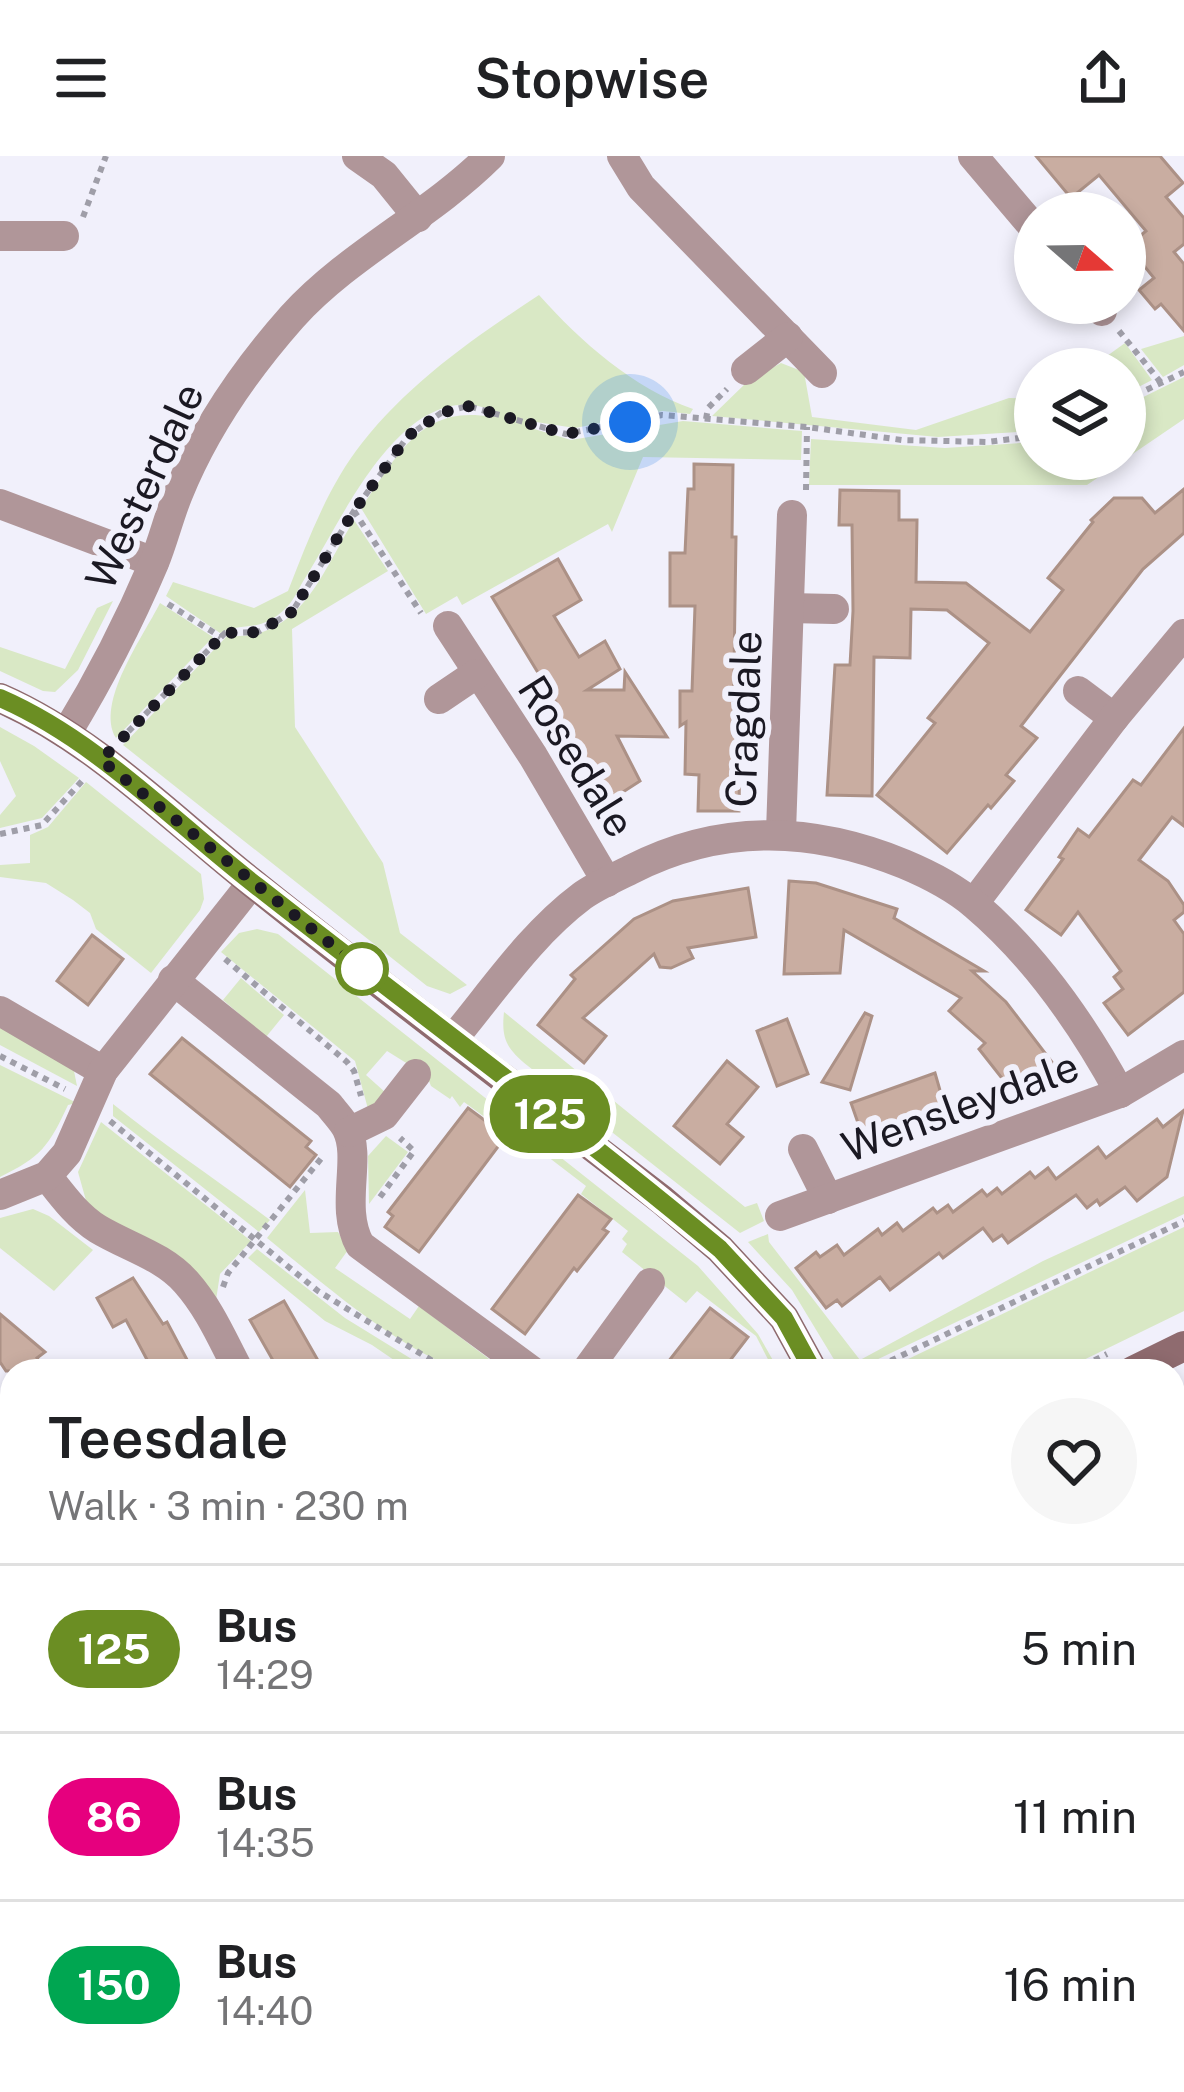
<!DOCTYPE html>
<html lang="en">
<head>
<meta charset="utf-8">
<style>
  body { margin:0; font-family:"Public Sans",sans-serif; background:#f6f6f6; color:#202124; height:100vh; display:flex; flex-direction:column; font-size:45px; white-space:nowrap }
  * { box-sizing:border-box; margin:0 }
  p { font-size:39px; color:#757577 }
  .icon { flex:none; width:66px; height:66px; fill:none; stroke:currentColor; stroke-width:2; stroke-linecap:round; stroke-linejoin:round }
  .map { position:relative; flex:1; overflow:hidden }
  .sheet { position:absolute; left:0px; top:1203px; width:1185px; height:735px; display:flex; flex-direction:column; background:#fff; border-radius:36px 36px 0 0; box-shadow:0 6px 18px #0003 }
  .sheet>* { flex:none }
  .badge { padding:0 24px; border-radius:39px; font-size:42px; line-height:78px }
  .needle { width:78px; rotate:110deg }
  .controls { position:absolute; left:1014px; top:36px; display:grid; gap:24px }
  .controls a { display:grid; place-items:center; width:132px; height:132px; border-radius:50%; background:#fff; box-shadow:0 6px 18px #0003; font-size:60px }
  .you { position:absolute; width:60px; height:60px; margin:-30px; border:9px solid #fff; border-radius:50%; background:#1a73e8; box-shadow:0 0 0 18px #1a73e833 }
  .map>.badge { position:absolute; translate:-50% -50%; box-shadow:0 0 0 6px #fff }
  .round { display:grid; place-items:center; flex:none; width:126px; height:126px; border-radius:63px; background:#f6f6f6 }
  .summary { display:flex; align-items:center; justify-content:space-between; height:204px; padding:0 48px }
  h1 { font-size:57px; font-weight:600; line-height:90px }
  ul { padding:0; list-style:none }
  li { display:flex; align-items:center; gap:36px; height:168px; padding:0 48px; border-top:3px solid #e0e0e0 }
  li div { flex:1 }
  li b { display:block; font-size:45px }
  li em { font-style:normal }
  li .badge { min-width:132px; font-weight:700; text-align:center }
  header { display:flex; justify-content:space-between; align-items:center; height:156px; padding:0 48px; background:#fff; font-size:54px; font-weight:600 }
  .map>svg:first-child { display:block }
  .green { fill:#d9e8c5 }
  .building { fill:#c9ada1; stroke:#ac9186; stroke-width:3 }
  .lines { fill:none; stroke-linecap:round; stroke-linejoin:round }
  .path { stroke:#9f9ea8; stroke-width:6; stroke-dasharray:6 6; stroke-linecap:butt }
  .lane { stroke:#b09699; stroke-width:15 }
  .street { stroke:#b09699; stroke-width:30 }
  .secondary { stroke:#8f6b6f; stroke-width:30 }
  .line-casing { stroke:#fff; stroke-width:27 }
  .line { stroke:#6b8e23; stroke-width:18 }
  .walk { stroke:#1b1923; stroke-width:12; stroke-dasharray:0 21.6 }
  .stop-dot { fill:#fff; stroke:#6b8e23; stroke-width:6 }
  .labels { text-anchor:middle; dominant-baseline:central; stroke-width:12; stroke-linejoin:round; paint-order:stroke }
  .street-label { font-size:42px; fill:#1b1923; stroke:#f1f0fb }
</style>
</head>
<body>
<header><svg class="icon" aria-label="menu" viewBox="0 0 24 24"><path d="M4 6h16M4 12h16M4 18h16"/></svg>Stopwise<svg class="icon" aria-label="share" viewBox="0 0 24 24"><path d="M12 15V3M7 8l5-5 5 5M5 13v7h14v-7"/></svg></header>
<div class="map">
<svg width="1184" height="1936" viewBox="0 0 1184 1936">
  <rect width="100%" height="100%" fill="#f1f0fb"/>
  <!-- green -->
  <g class="green">
    <path d="M 539,139 C 581,186 633,232 693,253 L 690,258 L 663,255 L 575,272 L 536,266 L 531,272 L 571,284 L 683,265 L 802,275 L 801,304 L 643,301 L 612,376 L 608,368 L 462,449 L 457,440 L 426,458 L 361,352 C 397,301 420,248 491,261 L 492,254 C 404,220 345,359 307,419 C 300,429 295,443 287,451 C 260,478 246,465 220,477 L 166,440 L 173,426 L 254,452 L 288,435 C 308,384 328,330 362,287 C 410,226 475,181 539,139 Z"/>
    <path d="M 1184,180 L 1184,209 L 1163,221 L 1141,193 Z"/>
    <path d="M 1125,187 L 1152,224 L 1125,238 L 1125,213 L 1089,213 Z"/>
    <path d="M 781,207 L 804,216 L 812,261 L 916,274 L 1009,242 L 1035,243 L 1035,275 L 938,281 L 712,260 L 747,226 Z"/>
    <path d="M 1184,221 L 1184,263 L 1087,329 L 809,329 L 811,283 L 945,292 L 1035,286 L 1035,303 L 1125,303 L 1125,250 Z"/>
    <path d="M 354,364 L 388,415 L 292,473 L 295,571 L 383,707 L 400,777 L 467,829 L 450,838 L 427,830 L 123,589 L 227,480 C 300,485 321,418 354,364 Z"/>
    <path d="M 113,445 L 78,514 L 55,536 L 43,535 L 0,515 L 0,491 L 65,513 L 97,452 Z"/>
    <path d="M 160,447 L 213,481 L 116,582 C 95,547 143,481 160,447 Z"/>
    <path d="M 0,571 L 34,590 L 79,622 L 42,662 L 0,672 L 0,659 L 16,640 L 0,605 Z"/>
    <path d="M 86,626 L 201,718 L 204,743 L 200,754 L 151,817 L 96,773 L 90,757 L 73,744 L 46,727 L 0,721 L 0,709 L 30,707 L 30,679 L 48,671 Z"/>
    <path d="M 257,773 L 278,778 L 698,1110 L 758,1178 L 779,1215 L 774,1215 L 756,1180 L 697,1135 L 686,1147 L 622,1096 L 627,1088 L 622,1083 L 628,1075 L 581,1038 L 586,1030 L 509,971 L 505,976 L 464,946 L 460,951 L 452,940 L 450,943 L 431,930 L 427,920 L 387,895 L 366,919 L 386,937 L 368,953 L 355,905 L 221,796 L 239,777 Z"/>
    <path d="M 241,822 L 284,859 L 266,881 L 223,844 Z"/>
    <path d="M 504,856 L 745,1051 L 757,1047 L 764,1065 L 740,1077 L 528,910 C 507,893 501,883 504,856 Z"/>
    <path d="M 0,868 L 74,915 L 77,930 L 0,889 Z"/>
    <path d="M 0,909 L 77,947 L 68,949 C 49,990 41,1001 0,1021 Z"/>
    <path d="M 113,948 C 164,989 217,1024 270,1064 L 259,1076 L 113,960 Z"/>
    <path d="M 101,966 L 251,1085 L 220,1118 L 216,1144 L 87,1048 L 78,1016 Z"/>
    <path d="M 386,980 L 408,996 L 369,1048 L 368,1000 Z"/>
    <path d="M 305,1034 L 310,1077 L 338,1076 L 348,1094 L 335,1112 L 410,1163 L 419,1150 L 505,1215 C 490,1215 472,1218 458,1213 C 394,1190 320,1125 267,1082 Z"/>
    <path d="M 1184,1040 L 1184,1058 L 853,1215 L 841,1215 L 792,1134 L 748,1086 L 768,1078 L 769,1086 L 860,1204 L 1043,1105 Z"/>
    <path d="M 33,1053 L 49,1060 L 93,1094 L 54,1135 L 0,1092 L 0,1062 Z"/>
    <path d="M 1184,1071 L 1184,1155 L 1061,1215 L 883,1215 Z"/>
    <path d="M 257,1093 L 345,1162 L 431,1215 L 410,1215 L 372,1189 L 325,1165 L 248,1102 Z"/>
    <path d="M 12,1597 L 12,1651 L 0,1657 L 0,1598 L 3,1601 Z"/>
  </g>
  <!-- building -->
  <g class="building">
    <path d="M 1036,0 L 1160,0 L 1183,27 L 1166,41 L 1184,62 L 1184,88 L 1174,96 L 1184,108 L 1184,175 L 1161,148 L 1155,153 L 1139,134 L 1154,122 L 1128,90 L 1146,75 L 1099,19 L 1071,42 Z"/>
    <path d="M 694,308 L 733,309 L 732,381 L 736,381 L 733,579 L 740,580 L 739,655 L 698,655 L 699,619 L 685,618 L 686,566 L 680,570 L 680,535 L 692,535 L 695,450 L 670,450 L 670,397 L 685,397 L 688,333 L 694,333 Z"/>
    <path d="M 1184,333 L 1184,377 L 1143,413 L 1021,570 L 1037,582 L 1006,619 L 1014,625 L 991,652 L 988,649 L 947,697 L 877,639 L 935,567 L 928,562 L 989,487 L 947,454 L 911,453 L 910,502 L 874,501 L 872,640 L 827,639 L 835,509 L 850,509 L 853,455 L 852,369 L 839,369 L 840,334 L 899,335 L 899,364 L 917,364 L 916,426 L 966,427 L 1030,476 L 1063,434 L 1048,422 L 1093,366 L 1091,364 L 1114,342 L 1142,342 L 1155,357 Z"/>
    <path d="M 558,403 L 581,444 L 554,460 L 579,501 L 605,485 L 620,513 L 587,534 L 624,534 L 625,516 L 667,581 L 617,580 L 640,625 L 606,647 L 575,597 L 580,594 L 553,550 L 557,548 L 492,441 Z"/>
    <path d="M 1184,572 L 1184,670 L 1172,661 L 1139,704 L 1168,725 L 1184,749 L 1184,756 L 1174,764 L 1184,778 L 1184,836 L 1128,879 L 1104,847 L 1123,833 L 1114,821 L 1121,815 L 1078,756 L 1061,779 L 1026,754 L 1063,703 L 1059,701 L 1078,673 L 1089,681 L 1133,624 L 1141,629 Z"/>
    <path d="M 789,725 L 816,727 L 897,753 L 894,762 L 984,815 L 972,815 L 1006,846 L 1058,914 L 1028,937 L 1017,923 L 1008,930 L 979,893 L 985,887 L 949,855 L 961,842 L 844,774 L 840,817 L 784,818 Z"/>
    <path d="M 748,732 L 756,781 L 688,792 L 693,802 L 671,812 L 660,811 L 654,798 L 583,862 L 606,880 L 584,907 L 538,869 L 575,823 L 571,819 L 634,763 L 673,745 Z"/>
    <path d="M 92,779 L 123,803 L 88,849 L 57,825 Z"/>
    <path d="M 865,857 L 872,860 L 850,934 L 822,926 Z"/>
    <path d="M 787,863 L 808,918 L 777,930 L 757,875 Z"/>
    <path d="M 182,882 L 311,985 L 306,991 L 316,999 L 290,1031 L 150,918 Z"/>
    <path d="M 727,905 L 758,931 L 727,968 L 743,981 L 720,1008 L 674,970 Z"/>
    <path d="M 935,917 L 946,955 L 864,984 L 851,947 Z"/>
    <path d="M 468,952 L 506,980 L 419,1096 L 385,1071 L 393,1060 L 388,1056 Z"/>
    <path d="M 1183,955 L 1167,1021 L 1137,1045 L 1125,1031 L 1100,1049 L 1097,1044 L 1087,1052 L 1076,1039 L 1008,1087 L 1002,1079 L 993,1085 L 983,1072 L 943,1102 L 939,1097 L 890,1134 L 880,1121 L 842,1150 L 837,1144 L 826,1152 L 796,1112 L 816,1096 L 820,1101 L 837,1089 L 844,1099 L 878,1073 L 882,1079 L 897,1067 L 903,1075 L 933,1052 L 937,1057 L 948,1049 L 953,1056 L 982,1034 L 987,1040 L 997,1032 L 1002,1038 L 1030,1016 L 1035,1022 L 1048,1012 L 1056,1023 L 1098,991 L 1106,1002 L 1157,963 L 1163,971 Z"/>
    <path d="M 578,1039 L 611,1063 L 603,1073 L 608,1076 L 577,1115 L 574,1112 L 525,1178 L 492,1153 Z"/>
    <path d="M 133,1122 L 163,1168 L 167,1166 L 193,1215 L 153,1215 L 126,1164 L 113,1171 L 97,1142 Z"/>
    <path d="M 284,1145 L 324,1215 L 279,1215 L 250,1164 Z"/>
    <path d="M 710,1152 L 748,1181 L 722,1215 L 661,1215 Z"/>
    <path d="M 0,1158 L 45,1196 L 37,1202 L 45,1215 L 6,1215 L 0,1206 Z"/>
  </g>
  <g class="lines">
    <!-- path -->
    <g class="path">
      <path d="M 83,61 L 106,0"/>
      <path d="M 1119,175 L 1162,228"/>
      <path d="M 1125,244 L 1184,216"/>
      <path d="M 706,263 L 708,252 L 727,233"/>
      <path d="M 806,334 L 807,271"/>
      <path d="M 354,355 L 421,457"/>
      <path d="M 168,448 L 221,481"/>
      <path d="M 120,584 L 225,477 L 258,476 L 292,456 L 354,355 L 408,280 L 441,257 L 468,250 L 566,278 L 662,259 L 807,271 L 902,284 L 987,286 L 1035,280"/>
      <path d="M 0,678 L 42,669 L 82,625"/>
      <path d="M 225,803 L 347,906 L 354,915 L 361,940"/>
      <path d="M 0,900 L 65,933"/>
      <path d="M 110,965 L 318,1135 L 449,1215"/>
      <path d="M 380,1041 L 414,995 L 400,982"/>
      <path d="M 223,1131 L 228,1117 L 324,999"/>
      <path d="M 869,1215 L 1184,1065"/>
      <path d="M 1073,1215 L 1107,1198"/>
      <path d="M 1173,1235 L 1184,1230"/>
      <path d="M 0,1623 L 12,1618"/>
    </g>
    <!-- lane -->
    <path class="lane" d="M 1175,1270 L 1184,1274"/>
    <!-- street -->
    <g class="street">
      <path d="M 357,0 L 384,19 L 418,61"/>
      <path d="M 622,0 L 641,31 L 822,217"/>
      <path d="M 973,0 L 1035,73"/>
      <path d="M 0,80 L 64,80"/>
      <path d="M 1096,147 L 1102,155"/>
      <path d="M 746,214 L 788,181"/>
      <path d="M 0,348 L 154,406"/>
      <path d="M 789,452 L 834,453"/>
      <path d="M 448,470 L 533,600 L 607,726"/>
      <path d="M 1078,535 L 1114,562"/>
      <path d="M 439,543 L 476,518"/>
      <path d="M 66,578 C 99,524 129,466 154,407 C 163,385 169,360 178,338 C 204,274 246,213 292,161 C 349,98 430,60 490,0"/>
      <path d="M 781,676 L 792,359"/>
      <path d="M 974,747 L 1114,562 L 1184,478"/>
      <path d="M 173,824 L 329,949 C 334,956 343,965 347,973 C 362,1003 339,1051 360,1089 L 532,1215"/>
      <path d="M 0,855 L 103,915"/>
      <path d="M 453,883 C 493,835 531,778 582,740 C 596,730 614,722 630,714 C 719,668 812,670 904,708 C 928,718 955,732 975,749 C 1035,800 1083,869 1120,937"/>
      <path d="M 349,976 L 384,959 L 416,918"/>
      <path d="M 803,993 L 828,1043"/>
      <path d="M 47,1020 C 62,1039 77,1060 98,1073 C 128,1091 163,1100 186,1126 C 210,1153 223,1185 239,1215"/>
      <path d="M 0,1039 L 47,1020 L 67,997 L 103,915 L 252,727"/>
      <path d="M 780,1060 L 1120,937 L 1184,899"/>
      <path d="M 586,1215 L 650,1127"/>
      <path d="M 0,1326 L 12,1354"/>
      <path d="M 1173,1525 L 1184,1529"/>
      <path d="M 5,1709 L 12,1735"/>
      <path d="M 0,1771 L 12,1770"/>
      <path d="M 1173,1811 L 1184,1792"/>
      <path d="M 0,1880 L 12,1843"/>
      <path d="M 1173,1899 L 1184,1902"/>
      <path d="M 516,1936 L 523,1926"/>
    </g>
    <!-- secondary -->
    <g class="secondary">
      <path d="M 0,542 C 94,583 171,662 250,725 C 385,834 524,938 662,1044 L 720,1093 L 784,1162 L 813,1215"/>
      <path d="M 1133,1215 L 1184,1190"/>
      <path d="M 199,1936 L 204,1926"/>
    </g>
  </g>
  <g class="lines">
    <defs>
      <path id="line" d="M 0,542 C 97,584 175,667 258,731 C 412,852 570,968 720,1093 L 784,1162 L 813,1215"/>
    </defs>
    <!-- line casing -->
    <use href="#line" class="line-casing"/>
    <!-- line -->
    <use href="#line" class="line"/>
    <!-- walk -->
    <path class="walk" d="M 362,813 L 101,604 L 225,477 L 258,476 L 292,456 L 354,355 L 408,280 L 441,257 L 468,250 L 566,278 L 630,266"/>
  </g>
  <!-- markers -->
  <circle class="stop-dot" cx="362" cy="813" r="24"/>
  <g class="labels">
    <!-- street labels -->
    <g class="street-label">
      <text transform="translate(144 330) rotate(-65)">Westerdale</text>
      <text transform="translate(743 563) rotate(-88)">Cragdale</text>
      <text transform="translate(577 600) rotate(58)">Rosedale</text>
      <text transform="translate(960 950) rotate(-20)">Wensleydale</text>
    </g>
  </g>
</svg>
<div class="controls">
<a><svg class="needle" viewBox="-14 -14 28 28"><path d="M0-13l5 13h-10z" fill="#e53935"/><path d="M0 13l5-13h-10z" fill="#757577"/></svg></a>
<a><svg class="icon" aria-label="layers" viewBox="0 0 24 24"><path d="M12 4l9 5-9 5-9-5zM3 14l9 5 9-5"/></svg></a>
</div>
<div class="you" style="left:630px;top:266px"></div>
<b class="badge" style="left:550px;top:958px;background:#6b8e23;color:#fff">125</b>
<section class="sheet">
<div class="summary"><div><h1>Teesdale</h1><p>Walk · 3 min · 230 m</p></div><a class="round"><svg class="icon" aria-label="heart" viewBox="0 0 24 24"><path d="M12 20l-8-8c-3-5 5-10 8-4 3-6 11-1 8 4z"/></svg></a></div>
<ul>
<li><span class="badge" style="background:#6b8e23;color:#fff">125</span><div><b>Bus</b><p>14:29</p></div><em>5 min</em></li>
<li><span class="badge" style="background:#e6007e;color:#fff">86</span><div><b>Bus</b><p>14:35</p></div><em>11 min</em></li>
<li><span class="badge" style="background:#00a651;color:#fff">150</span><div><b>Bus</b><p>14:40</p></div><em>16 min</em></li>
</ul>
</section>
</div>
</body>
</html>
